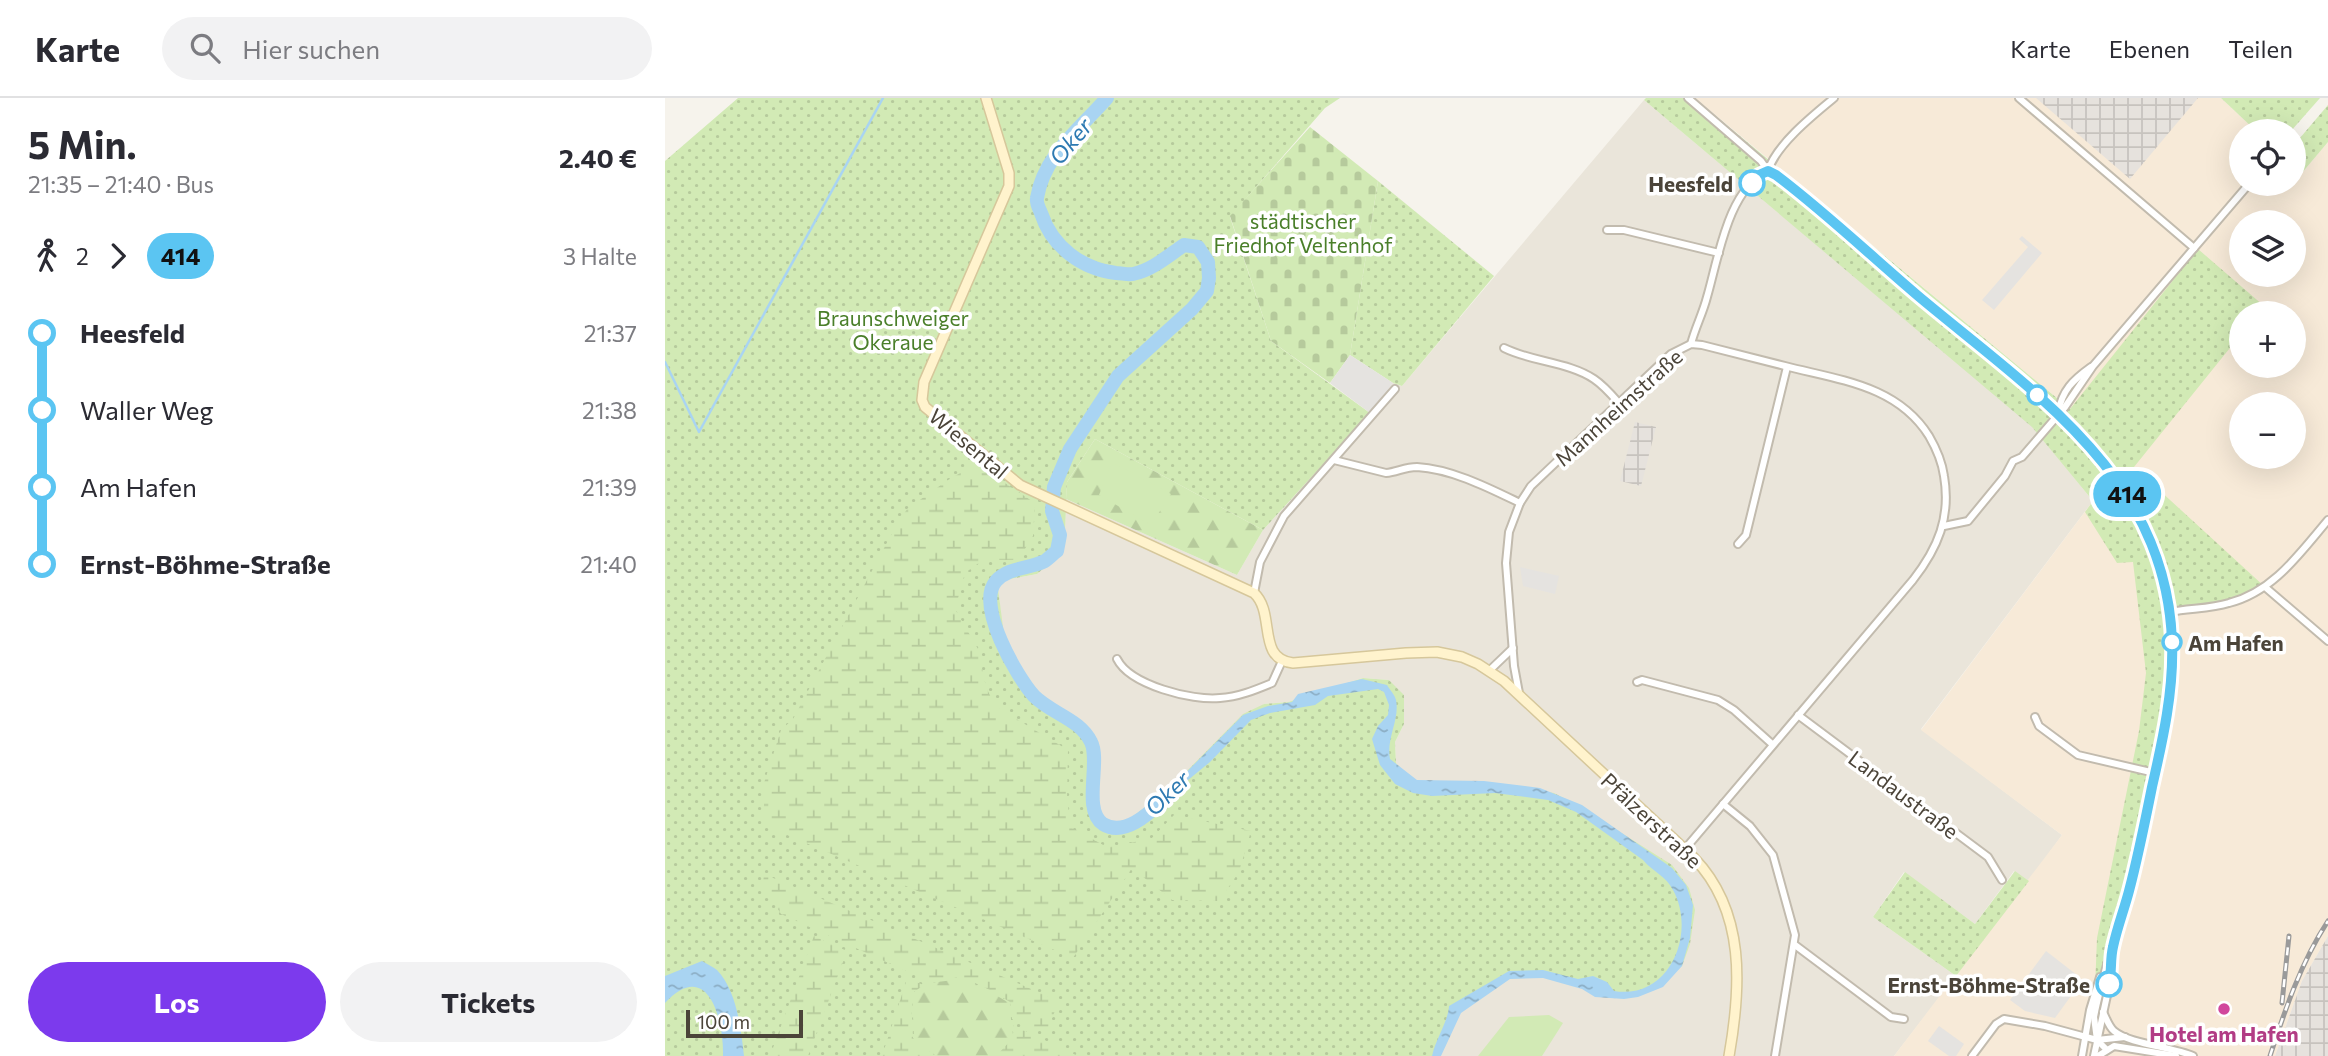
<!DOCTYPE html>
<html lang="de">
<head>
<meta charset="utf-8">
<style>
  body { margin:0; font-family:Commissioner,sans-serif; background:#f2f2f3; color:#2b2b33; height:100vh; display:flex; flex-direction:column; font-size:26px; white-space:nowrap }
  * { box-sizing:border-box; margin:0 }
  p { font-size:23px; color:#7c7c81 }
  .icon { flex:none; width:38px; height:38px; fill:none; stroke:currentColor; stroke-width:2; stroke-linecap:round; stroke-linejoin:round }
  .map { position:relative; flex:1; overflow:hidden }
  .panel { display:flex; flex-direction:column; background:#fff; width:665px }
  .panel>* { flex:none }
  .badge { padding:0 14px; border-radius:23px; font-size:24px; line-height:46px }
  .tools { position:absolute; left:1564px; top:21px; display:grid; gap:14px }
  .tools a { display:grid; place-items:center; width:77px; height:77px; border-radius:50%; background:#fff; box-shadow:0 7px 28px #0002; font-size:35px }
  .scale { position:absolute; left:21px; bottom:18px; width:117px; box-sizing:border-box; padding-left:7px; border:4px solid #4b4439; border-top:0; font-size:19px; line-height:24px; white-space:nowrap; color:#4b4439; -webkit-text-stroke:5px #fff; paint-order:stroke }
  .map>.badge { position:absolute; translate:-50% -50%; box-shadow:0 0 0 4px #fff }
  .legs { display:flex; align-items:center; gap:10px; height:77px; padding:0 28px; font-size:23px }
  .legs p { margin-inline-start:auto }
  .summary { display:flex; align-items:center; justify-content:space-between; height:119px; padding:0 28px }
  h1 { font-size:38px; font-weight:700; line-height:52px }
  .cta { display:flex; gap:14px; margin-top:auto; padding:14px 28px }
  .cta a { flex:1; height:80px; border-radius:42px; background:#7c3aed; color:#fff; font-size:28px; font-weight:700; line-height:80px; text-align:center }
  .cta a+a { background:#f2f2f3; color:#2b2b33 }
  ul { padding:0 28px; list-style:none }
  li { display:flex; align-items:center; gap:24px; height:77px; font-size:26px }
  li i { display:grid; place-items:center; width:10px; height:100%; margin:0 9px; background:currentColor }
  li i::after { content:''; width:18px; height:18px; margin:-9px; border:5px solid; border-radius:50%; background:#fff }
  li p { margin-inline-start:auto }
  li:first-child i { background:linear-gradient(#0000 50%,currentColor 0) }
  li:last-child i { background:linear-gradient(currentColor 50%,#0000 0) }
  header { display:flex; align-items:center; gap:42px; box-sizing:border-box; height:98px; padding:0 35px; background:#fff; border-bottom:2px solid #e1e1e2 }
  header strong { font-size:33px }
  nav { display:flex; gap:38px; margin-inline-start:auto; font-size:24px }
  .search { width:490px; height:63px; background:#f2f2f3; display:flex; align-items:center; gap:18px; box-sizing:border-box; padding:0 24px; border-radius:38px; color:#7c7c81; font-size:26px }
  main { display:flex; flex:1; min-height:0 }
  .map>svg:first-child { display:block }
  .residential { fill:#eae5da }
  .commercial { fill:#f7ead8; fill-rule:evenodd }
  .industrial { fill:url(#industrial-grid) }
  .grass { fill:url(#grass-dots) }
  .forest { fill:url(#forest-firs) }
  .wetland { fill:url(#wetland-marsh) }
  .cemetery { fill:url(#cemetery-stones) }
  .garden { fill:#d2eab5 }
  .parking { fill:#e5e3e0 }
  .water { fill:url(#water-ripples) }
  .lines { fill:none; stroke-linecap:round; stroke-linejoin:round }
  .stream { stroke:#a9d4f2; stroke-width:2.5 }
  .river { stroke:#a9d4f2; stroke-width:14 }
  .street-casing { stroke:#c2bbae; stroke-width:10 }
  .secondary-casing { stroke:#d6c79b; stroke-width:12 }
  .street { stroke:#fff; stroke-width:6 }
  .secondary { stroke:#fff3cd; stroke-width:9 }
  .rail-casing { stroke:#9a9a9a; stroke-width:5 }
  .rail { stroke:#fff; stroke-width:2.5; stroke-dasharray:8; stroke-linecap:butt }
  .line-1-casing { stroke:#fff; stroke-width:16 }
  .line-1 { stroke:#5bc5f2; stroke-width:10 }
  .stop-1-dot { fill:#fff; stroke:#5bc5f2; stroke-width:3.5 }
  .hotel-dot { fill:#d1479c; stroke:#fff; stroke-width:2.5 }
  .labels { text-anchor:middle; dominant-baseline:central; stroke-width:7; stroke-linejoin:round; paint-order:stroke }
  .stop-label { font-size:21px; font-weight:bold; fill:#4b4439; stroke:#fff; text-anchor:end }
  .park-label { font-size:21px; fill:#4a7f2a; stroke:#fff }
  .street-label { font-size:21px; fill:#4b4439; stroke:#fff }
  .hotel-label { font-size:21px; font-weight:bold; fill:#b23c85; stroke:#fff }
  .water-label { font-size:23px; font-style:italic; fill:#2e7ab2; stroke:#fff }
</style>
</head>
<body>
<header>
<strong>Karte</strong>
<div class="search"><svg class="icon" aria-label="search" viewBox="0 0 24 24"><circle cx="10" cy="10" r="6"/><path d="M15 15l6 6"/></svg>Hier suchen</div>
<nav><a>Karte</a><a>Ebenen</a><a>Teilen</a></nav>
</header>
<main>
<section class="panel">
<div class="summary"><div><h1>5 Min.</h1><p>21:35 – 21:40 · Bus</p></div><b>2.40 €</b></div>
<div class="legs"><svg class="icon" aria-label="walk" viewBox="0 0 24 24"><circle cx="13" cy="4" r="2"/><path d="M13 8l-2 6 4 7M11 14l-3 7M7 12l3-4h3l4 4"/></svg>2<svg class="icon" aria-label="forward" viewBox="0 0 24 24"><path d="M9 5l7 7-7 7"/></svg><b class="badge" style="background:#5bc5f2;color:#111">414</b><p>3 Halte</p></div>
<ul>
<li><i style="color:#5bc5f2"></i><b>Heesfeld</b><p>21:37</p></li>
<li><i style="color:#5bc5f2"></i><span>Waller Weg</span><p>21:38</p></li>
<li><i style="color:#5bc5f2"></i><span>Am Hafen</span><p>21:39</p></li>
<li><i style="color:#5bc5f2"></i><b>Ernst-Böhme-Straße</b><p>21:40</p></li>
</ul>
<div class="cta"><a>Los</a><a>Tickets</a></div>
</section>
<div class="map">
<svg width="1663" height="958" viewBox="0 0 1663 958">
  <defs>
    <pattern id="industrial-grid" width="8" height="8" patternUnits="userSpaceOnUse" patternTransform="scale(1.75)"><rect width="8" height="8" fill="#e6e2dd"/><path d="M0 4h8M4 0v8" fill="none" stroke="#c7c3be"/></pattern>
    <pattern id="grass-dots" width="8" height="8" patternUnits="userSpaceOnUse" patternTransform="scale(1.75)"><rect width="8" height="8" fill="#d2eab5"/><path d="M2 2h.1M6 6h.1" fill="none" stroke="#b6ca9c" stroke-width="1.8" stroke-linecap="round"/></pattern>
    <pattern id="forest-firs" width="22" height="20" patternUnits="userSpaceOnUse" patternTransform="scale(1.75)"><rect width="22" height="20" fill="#d2eab5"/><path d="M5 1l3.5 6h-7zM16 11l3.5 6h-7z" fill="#b6ca9c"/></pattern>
    <pattern id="wetland-marsh" width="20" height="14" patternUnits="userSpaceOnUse" patternTransform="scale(1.75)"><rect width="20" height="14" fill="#d2eab5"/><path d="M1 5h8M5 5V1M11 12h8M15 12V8" fill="none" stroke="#b6ca9c"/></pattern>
    <pattern id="cemetery-stones" width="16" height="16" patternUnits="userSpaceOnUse" patternTransform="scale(1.75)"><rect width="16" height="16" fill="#d2eab5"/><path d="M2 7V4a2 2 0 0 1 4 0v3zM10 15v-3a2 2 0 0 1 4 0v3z" fill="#b6ca9c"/></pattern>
    <pattern id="water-ripples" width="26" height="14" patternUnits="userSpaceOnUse" patternTransform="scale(1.75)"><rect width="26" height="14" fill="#a9d4f2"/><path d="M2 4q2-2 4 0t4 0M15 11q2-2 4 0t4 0" fill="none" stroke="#8caec5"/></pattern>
  </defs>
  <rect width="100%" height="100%" fill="#f6f3ec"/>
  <!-- residential -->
  <path class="residential" d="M 979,2 L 1366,327 L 1428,403 L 1256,631 L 1397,737 L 1364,783 L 1349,773 L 1310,826 L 1239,774 L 1208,819 L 1291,878 L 1229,958 L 774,958 L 750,685 L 731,665 L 730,644 L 739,626 L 724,582 L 698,580 L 623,604 L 599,606 L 507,688 L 458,726 L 437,723 L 432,715 L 428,684 L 434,653 L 420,629 L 370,596 L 338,537 L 333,490 L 340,482 L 372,476 L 400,434 L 401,401 L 572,477 L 598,432 L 705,315 L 728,285 L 737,288 Z"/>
  <!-- commercial -->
  <path class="commercial" d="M 1030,0 L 1556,0 L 1591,33 L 1577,33 L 1577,86 L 1629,86 L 1629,69 L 1636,76 L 1663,44 L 1663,838 L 1637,883 L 1610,958 L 1229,958 L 1397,737 L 1256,632 L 1428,403 L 1405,311 ZM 1577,124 L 1629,124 L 1629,177 L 1577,177 ZM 1577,215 L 1629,215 L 1629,268 L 1577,268 ZM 1577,306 L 1629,306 L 1629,359 L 1577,359 Z"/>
  <!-- industrial -->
  <g class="industrial">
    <path d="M 1371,0 L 1533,0 L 1465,81 Z"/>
    <path d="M 970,324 L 991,329 L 976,388 L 955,383 Z"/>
    <path d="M 1663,838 L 1663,958 L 1610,958 L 1637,883 Z"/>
  </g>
  <!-- grass -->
  <g class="grass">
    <path d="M 73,0 L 675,0 L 660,10 L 565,119 L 606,243 L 705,315 L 598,432 L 430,341 L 402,384 L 400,434 L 396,456 L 372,476 L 340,482 L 333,490 L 339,537 L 370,596 L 420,629 L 434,653 C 430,676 424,702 437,723 L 458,726 L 507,688 L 578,616 L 599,606 L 623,604 L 698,580 L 724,582 L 739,597 L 739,626 L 730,644 L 731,665 L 750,685 L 837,686 L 889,695 L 914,708 L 1007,767 L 1024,790 L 1030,812 L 1025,846 L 1017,868 L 970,899 L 879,879 L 845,879 L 796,912 L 774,958 L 0,958 L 0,63 Z"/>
    <path d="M 981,0 L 1029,0 L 1405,311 L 1533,151 L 1599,208 L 1593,215 L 1577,215 L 1577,235 L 1469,369 L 1600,489 L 1573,503 L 1505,515 L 1507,560 L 1498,639 L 1447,851 L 1430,891 L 1432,840 L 1474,633 L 1481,575 L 1468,464 L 1452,465 L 1420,414 L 1428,403 L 1367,329 L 979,2 Z"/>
    <path d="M 1556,0 L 1655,0 L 1626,33 L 1591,33 Z"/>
    <path d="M 1663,7 L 1663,44 L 1636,76 L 1629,69 L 1629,47 Z"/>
    <path d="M 713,83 L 829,178 L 737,288 L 728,285 L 685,257 Z"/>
    <path d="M 1350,773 L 1364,783 L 1291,878 L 1208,819 L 1240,774 L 1310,826 Z"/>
  </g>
  <!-- forest -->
  <g class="forest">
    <path d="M 430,341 L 598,432 L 572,477 L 401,401 L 402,384 Z"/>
    <path d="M 297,881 L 324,893 L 344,905 L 348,937 L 330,958 L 271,958 L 249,940 L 247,896 L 264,885 Z"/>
  </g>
  <!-- wetland -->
  <g class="wetland">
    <path d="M 311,366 L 370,405 L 368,438 L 353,462 L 318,462 L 300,475 L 290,511 L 313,551 L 321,589 L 330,608 L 403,652 L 402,704 L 407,730 L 442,749 L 486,741 L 509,717 L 586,733 L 574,774 L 554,803 L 507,802 L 467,770 L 408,860 L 99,727 L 99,685 L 116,632 L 128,621 L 225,439 L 242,411 L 283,382 Z"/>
    <path d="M 99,776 L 394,903 L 381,935 L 347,921 L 345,904 L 325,892 L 297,879 L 263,883 L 116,816 L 98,787 Z"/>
    <path d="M 149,838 L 182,853 L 143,958 L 105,958 Z"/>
    <path d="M 242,881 L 259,887 L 246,896 L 248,940 L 270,958 L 217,958 Z"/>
    <path d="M 348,927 L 413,958 L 331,958 L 350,938 Z"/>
  </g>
  <!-- cemetery -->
  <path class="cemetery" d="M 645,29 L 713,83 L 685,257 L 665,285 L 606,243 L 565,118 Z"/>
  <!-- garden -->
  <g class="garden">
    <path d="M 447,364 L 506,396 L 486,427 L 434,397 Z"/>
    <path d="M 884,917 L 898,925 L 877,958 L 813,958 L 844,919 Z"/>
  </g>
  <!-- parking -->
  <g class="parking">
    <path d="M 1357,138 L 1377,155 L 1329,212 L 1317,202 L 1363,149 L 1354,141 Z"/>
    <path d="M 685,257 L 728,285 L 705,315 L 665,285 Z"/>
    <path d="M 855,469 L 894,478 L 890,496 L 858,488 Z"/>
    <path d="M 1381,853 L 1412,877 L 1411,891 L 1390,920 L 1360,913 L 1345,902 Z"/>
    <path d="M 1274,928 L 1299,946 L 1291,958 L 1284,958 L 1263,943 Z"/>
  </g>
  <!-- water -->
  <g class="water">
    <path d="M 697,581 L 722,587 C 725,592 730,597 731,602 C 735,622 721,640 725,661 L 752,682 L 819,683 L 860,688 L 875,690 L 917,707 L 1007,770 L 1021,787 L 1028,807 L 1025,840 L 1017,868 L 998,889 L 973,899 L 959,901 L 930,899 L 917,891 L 878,880 L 845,881 L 796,915 L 776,958 L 767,958 C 771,940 783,924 784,908 L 844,873 L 878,872 L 913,881 L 928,878 L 942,884 L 949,893 C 1004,902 1032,836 1008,792 C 1001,778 988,774 978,762 L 911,714 L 883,702 L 830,695 L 767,698 L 748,695 L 730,686 L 715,667 L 707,641 L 713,628 L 723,617 L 724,607 L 719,594 L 713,591 L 663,598 L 650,607 L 605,615 L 586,622 L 545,664 L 472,724 L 578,617 L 603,608 L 627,604 L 633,596 Z"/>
    <path d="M 37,863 C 42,866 48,869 52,872 C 72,893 76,931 79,958 L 58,958 C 59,922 43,859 0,905 L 0,878 Z"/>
  </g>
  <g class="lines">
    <!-- stream -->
    <path class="stream" d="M 0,264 L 34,334 L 218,0"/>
    <!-- river -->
    <path class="river" d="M 442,0 C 415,31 379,57 372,100 C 371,105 374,110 376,115 C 387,149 417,171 451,175 C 456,175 463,177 468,176 C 487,172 503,158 519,147 L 533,149 L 543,164 L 544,180 L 542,193 L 527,211 L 453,278 L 405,351 L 389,389 L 387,413 L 395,437 L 392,453 C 388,456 384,460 380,463 C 364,471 344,469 331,483 C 310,507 352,579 369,598 C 387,616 415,621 426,644 C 436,663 417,712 438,726 C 462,741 490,709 506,695"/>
    <defs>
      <g id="street">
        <path d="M 1023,0 L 1096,63 L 1103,73 L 1119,83 C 1172,129 1225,175 1280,220 C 1406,324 1526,411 1505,595 C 1501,630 1493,664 1485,699 C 1478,730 1472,761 1464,792 C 1453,834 1437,876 1429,919 L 1432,942 L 1442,952"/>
        <path d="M 1354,0 L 1529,150"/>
        <path d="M 1103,73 C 1111,47 1147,18 1169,0"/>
        <path d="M 942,132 L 959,132 L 1054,155"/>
        <path d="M 1026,246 C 1030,230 1038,215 1042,199 C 1053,162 1063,90 1103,73"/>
        <path d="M 839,250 C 867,264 904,264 929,281 C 938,287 946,296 953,304"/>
        <path d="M 1393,315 C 1397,292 1408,282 1426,269"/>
        <path d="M 669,362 L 721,375 C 732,374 740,369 752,369 C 787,371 824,390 855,405"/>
        <path d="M 1279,428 L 1303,423 L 1340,378 L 1348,363 L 1357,359 L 1400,309 L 1428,268 L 1584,86"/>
        <path d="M 1073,446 L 1081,437 L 1122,269"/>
        <path d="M 1600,489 L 1663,543"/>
        <path d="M 589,495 L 595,464 L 619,418 L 730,291"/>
        <path d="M 1505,514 C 1524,510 1545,511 1564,505 C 1608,494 1635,455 1663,422"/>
        <path d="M 452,561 C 465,587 527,603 555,600 C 573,599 590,592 607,585 L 617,563"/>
        <path d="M 825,572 L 848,550"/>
        <path d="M 972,584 L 977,582 L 1053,602 L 1069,612 L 1107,646"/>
        <path d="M 854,595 L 849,568 L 841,465 L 844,434 L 855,405 L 866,388 L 886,369 L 1006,256 L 1026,246 L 1037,247 C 1064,254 1092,261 1120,268 C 1174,282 1232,287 1264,338 C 1271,350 1277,364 1279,378 C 1286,419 1273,450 1248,482 L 1020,751"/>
        <path d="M 1133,617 L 1323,759 L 1337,782"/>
        <path d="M 1370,619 L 1374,628 L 1413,657 L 1490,675"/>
        <path d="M 1058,706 L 1085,728 L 1108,757 L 1130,837 L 1110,958"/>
        <path d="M 1130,847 L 1226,919 L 1239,921"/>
        <path d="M 1438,914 C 1441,920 1444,929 1449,933 C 1464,946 1508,949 1528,958"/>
        <path d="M 1307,958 L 1331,926 L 1339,921 L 1380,928 L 1432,942 L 1460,939"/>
        <path d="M 1417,958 L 1425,912 L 1435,879"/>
        <path d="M 1429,958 L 1447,874 L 1447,860"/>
        <path d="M 1433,958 L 1449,948 L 1511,958"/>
      </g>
      <path id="secondary" d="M 321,0 L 344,75 L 344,88 L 259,284 L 257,302 L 260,309 L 355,387 L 589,495 C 611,515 591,561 628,565 L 741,555 L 772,554 L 797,559 L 813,566 L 839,583 L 1029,760 C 1081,814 1076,890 1064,958"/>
    </defs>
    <!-- street casing -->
    <use href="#street" class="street-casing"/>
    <!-- secondary casing -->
    <use href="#secondary" class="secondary-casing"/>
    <!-- street -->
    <use href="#street" class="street"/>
    <!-- secondary -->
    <use href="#secondary" class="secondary"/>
    <defs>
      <g id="rail">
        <path d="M 1617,905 L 1624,838"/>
        <path d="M 1605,958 C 1620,912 1636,864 1663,823"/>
      </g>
    </defs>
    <!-- rail casing -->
    <use href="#rail" class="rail-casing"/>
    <!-- rail -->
    <use href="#rail" class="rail"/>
  </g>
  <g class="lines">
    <defs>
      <path id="line-1" d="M 1087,85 L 1094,77 L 1103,73 L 1111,77 C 1160,114 1205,157 1252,197 C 1366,293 1501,377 1507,543 C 1509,592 1498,641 1487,689 C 1480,724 1473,759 1464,793 C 1459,812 1452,830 1448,849 C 1445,861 1447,873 1444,886"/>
    </defs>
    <!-- line-1 casing -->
    <use href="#line-1" class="line-1-casing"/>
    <!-- line-1 -->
    <use href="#line-1" class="line-1"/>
  </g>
  <!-- markers -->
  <g class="stop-1-dot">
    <circle cx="1087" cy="85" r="12"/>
    <circle cx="1372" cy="297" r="9"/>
    <circle cx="1507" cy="544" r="9"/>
    <circle cx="1444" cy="886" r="12"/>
  </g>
  <circle class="hotel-dot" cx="1559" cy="911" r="7"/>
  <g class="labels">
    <!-- stop labels -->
    <g class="stop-label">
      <text x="1068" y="85">Heesfeld</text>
      <text x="1523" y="544" text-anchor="start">Am Hafen</text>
      <text x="1425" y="886">Ernst-Böhme-Straße</text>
    </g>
    <!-- park labels -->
    <g class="park-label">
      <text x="638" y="122">städtischer<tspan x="638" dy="24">Friedhof Veltenhof</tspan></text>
      <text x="228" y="219">Braunschweiger<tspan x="228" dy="24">Okeraue</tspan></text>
    </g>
    <!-- street labels -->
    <g class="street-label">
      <text transform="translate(953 309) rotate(-42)">Mannheimstraße</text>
      <text transform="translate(304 345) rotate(40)">Wiesental</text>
      <text transform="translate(1239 696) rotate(37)">Landaustraße</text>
      <text transform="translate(987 722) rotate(43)">Pfälzerstraße</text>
    </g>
    <!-- hotel labels -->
    <g class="hotel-label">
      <text x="1559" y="935">Hotel am Hafen</text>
    </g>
    <!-- water labels -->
    <g class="water-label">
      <text transform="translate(405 43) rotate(-50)">Oker</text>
      <text transform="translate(502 695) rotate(-44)">Oker</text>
    </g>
  </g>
</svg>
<div class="tools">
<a><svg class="icon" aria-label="locate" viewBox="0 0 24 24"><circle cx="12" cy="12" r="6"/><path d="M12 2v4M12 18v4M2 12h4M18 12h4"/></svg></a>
<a><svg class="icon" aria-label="layers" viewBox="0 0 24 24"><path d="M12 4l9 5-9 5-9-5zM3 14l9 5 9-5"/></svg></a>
<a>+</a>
<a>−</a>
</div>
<div class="scale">100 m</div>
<b class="badge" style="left:1462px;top:396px;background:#5bc5f2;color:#111">414</b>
</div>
</main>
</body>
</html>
